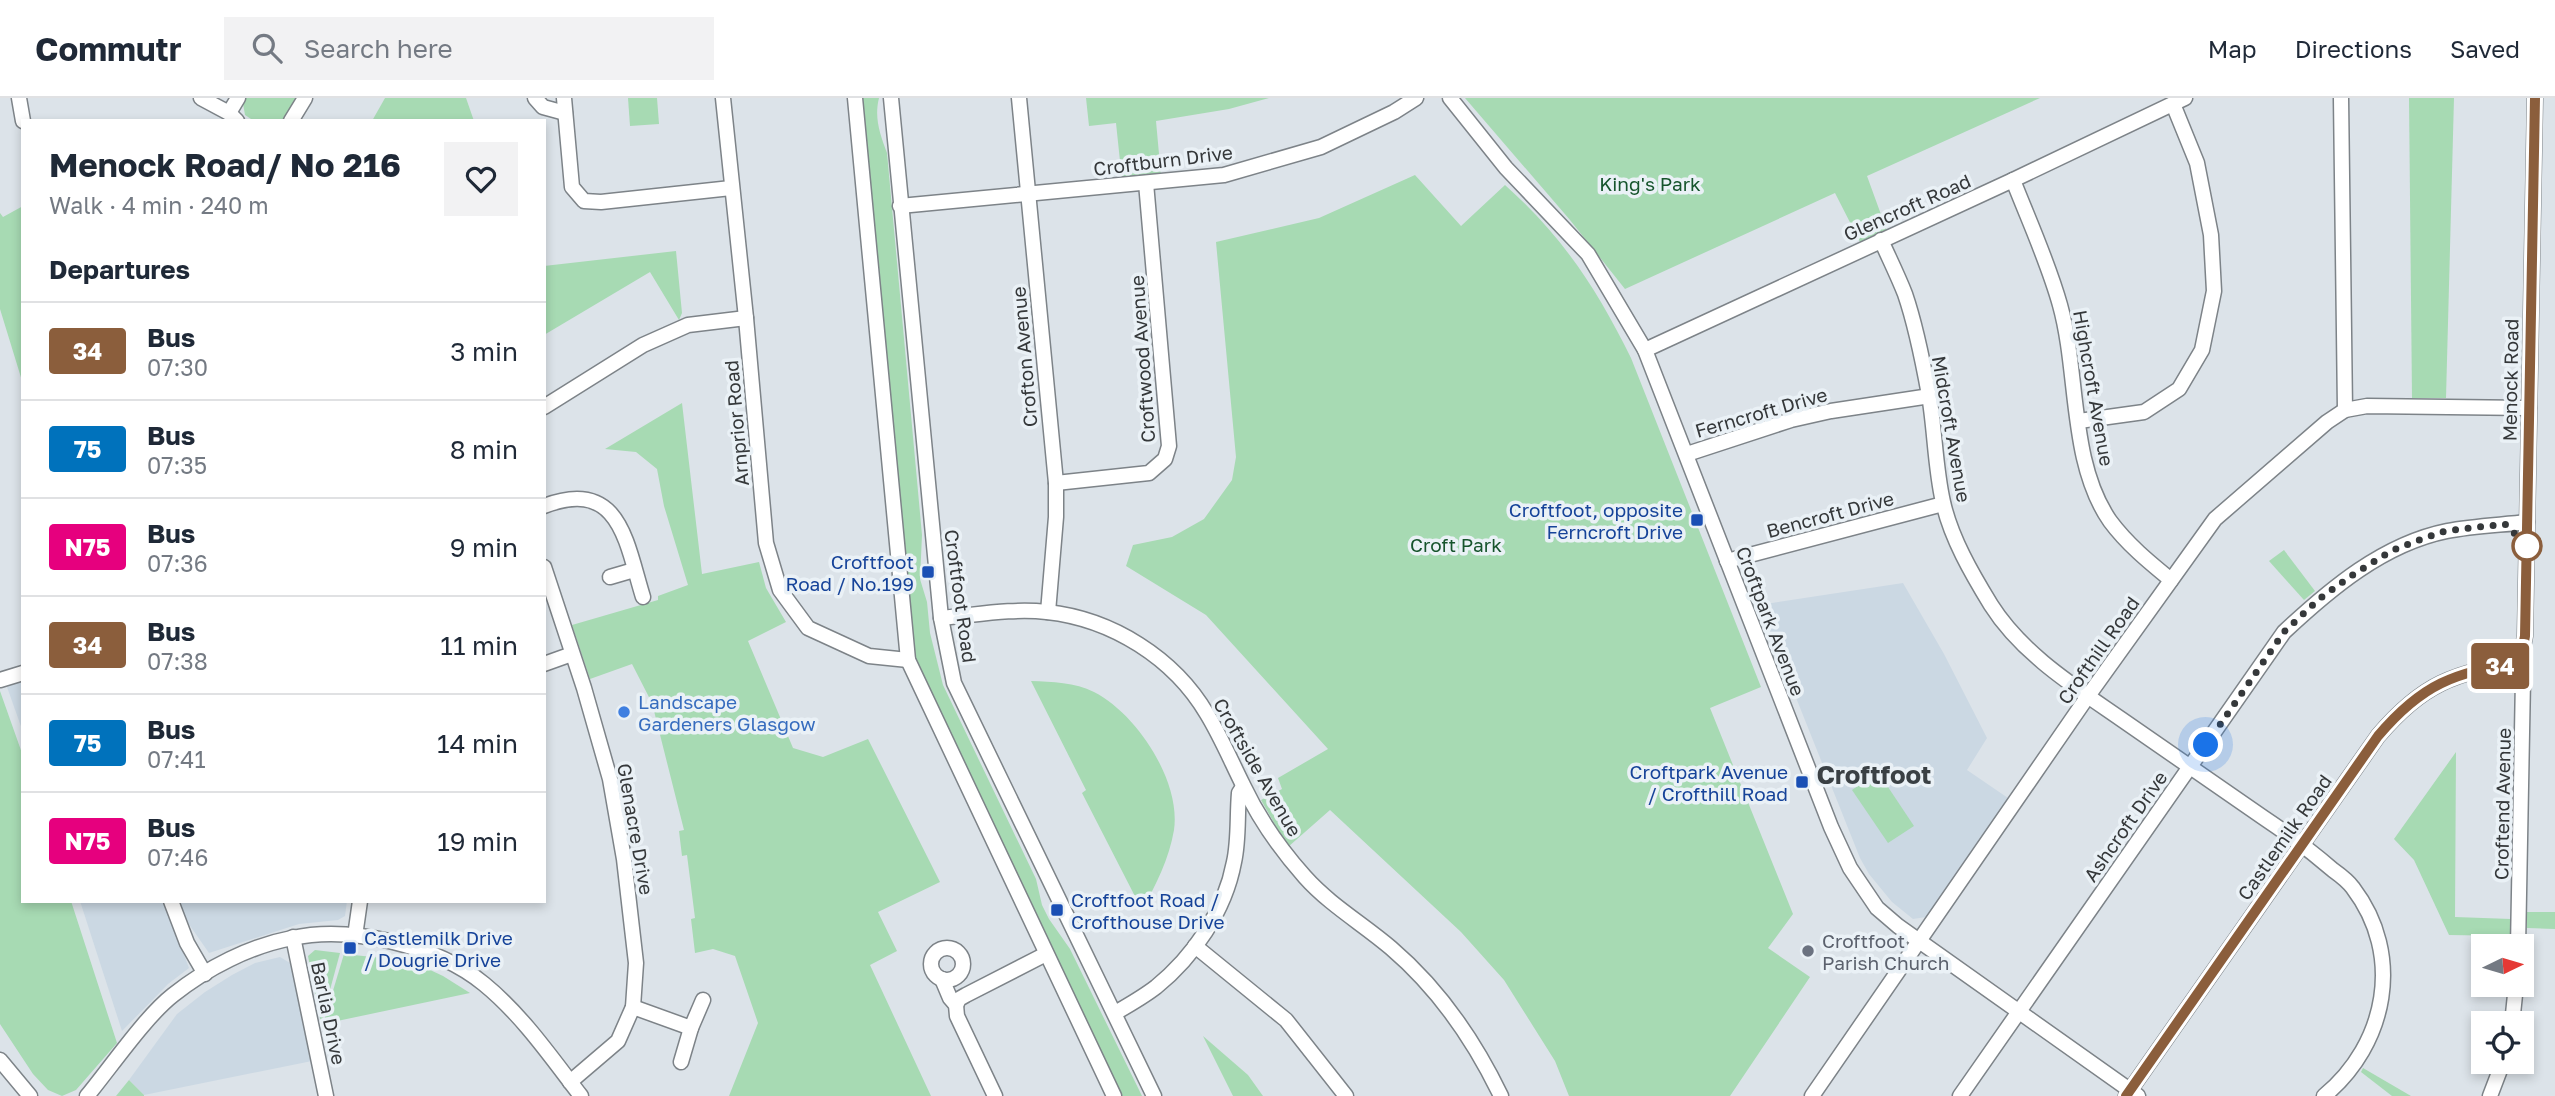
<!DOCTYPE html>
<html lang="en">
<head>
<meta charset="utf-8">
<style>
  body { margin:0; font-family:"Golos Text",sans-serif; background:#f2f2f3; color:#1f2937; height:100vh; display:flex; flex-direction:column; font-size:26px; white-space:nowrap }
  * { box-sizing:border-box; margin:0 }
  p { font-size:23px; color:#747a83 }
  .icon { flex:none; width:38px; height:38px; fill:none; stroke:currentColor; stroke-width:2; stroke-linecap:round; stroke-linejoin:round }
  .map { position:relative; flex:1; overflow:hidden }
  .sheet { position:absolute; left:21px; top:21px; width:525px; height:784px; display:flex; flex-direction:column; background:#fff; border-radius:0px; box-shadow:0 4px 10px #0003 }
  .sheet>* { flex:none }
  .badge { padding:0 14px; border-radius:5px; font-size:24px; line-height:46px }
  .needle { width:46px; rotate:85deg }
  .fabs { position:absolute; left:2471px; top:836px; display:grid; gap:14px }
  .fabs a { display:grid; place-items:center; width:63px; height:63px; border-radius:0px; background:#fff; box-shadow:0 4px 10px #0003; font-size:35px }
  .you { position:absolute; width:35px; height:35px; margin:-18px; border:5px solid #fff; border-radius:50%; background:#1a73e8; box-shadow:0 0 0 10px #1a73e833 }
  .map>.badge { position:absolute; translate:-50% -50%; box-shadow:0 0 0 4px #fff }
  h2 { padding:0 28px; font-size:26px; line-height:63px }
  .round { display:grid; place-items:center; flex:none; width:74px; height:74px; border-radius:0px; background:#f2f2f3 }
  .head { display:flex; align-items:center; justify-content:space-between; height:119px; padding:0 28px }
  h1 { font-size:33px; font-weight:700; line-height:52px }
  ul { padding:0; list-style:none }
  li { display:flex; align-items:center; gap:21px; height:98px; padding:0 28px; border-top:2px solid #e0e1e3 }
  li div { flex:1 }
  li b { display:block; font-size:26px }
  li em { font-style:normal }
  li .badge { min-width:77px; font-weight:700; text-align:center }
  header { display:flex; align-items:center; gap:42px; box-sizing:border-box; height:98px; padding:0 35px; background:#fff; border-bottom:2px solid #e0e1e3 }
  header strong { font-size:33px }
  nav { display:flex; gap:38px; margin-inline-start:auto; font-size:24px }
  .search { width:490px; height:63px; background:#f2f2f3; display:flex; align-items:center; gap:18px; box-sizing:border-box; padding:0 24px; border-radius:0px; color:#747a83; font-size:26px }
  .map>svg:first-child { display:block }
  .built { fill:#cbd8e3 }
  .green { fill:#a7dab3 }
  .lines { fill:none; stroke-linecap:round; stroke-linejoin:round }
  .minor-casing { stroke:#7d8388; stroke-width:17 }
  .minor { stroke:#fff; stroke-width:14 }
  .line-casing { stroke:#fff; stroke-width:16 }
  .line { stroke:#8b5e3c; stroke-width:10 }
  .walk { stroke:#35383a; stroke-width:7; stroke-dasharray:0 12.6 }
  .transit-dot { fill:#1a4fb4; stroke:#eaf1f6; stroke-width:2.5 }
  .stop-dot { fill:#fff; stroke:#8b5e3c; stroke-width:3.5 }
  .shop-dot { fill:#3f7fe0; stroke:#eaf1f6; stroke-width:2.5 }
  .worship-dot { fill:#6b7280; stroke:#eaf1f6; stroke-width:2.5 }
  .labels { text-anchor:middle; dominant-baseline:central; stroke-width:7; stroke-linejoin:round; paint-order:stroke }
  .street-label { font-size:19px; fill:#35383a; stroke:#eaf1f6 }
  .park-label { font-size:19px; fill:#16542c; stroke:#eaf1f6 }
  .transit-label { font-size:19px; fill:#164399; stroke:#eaf1f6; text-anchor:end }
  .shop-label { font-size:19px; fill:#366cbe; stroke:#eaf1f6; text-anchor:start }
  .worship-label { font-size:19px; fill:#5b616d; stroke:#eaf1f6; text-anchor:start }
  .district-label { font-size:26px; font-weight:bold; fill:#3a4044; stroke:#eaf1f6 }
</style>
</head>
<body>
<header>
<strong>Commutr</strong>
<div class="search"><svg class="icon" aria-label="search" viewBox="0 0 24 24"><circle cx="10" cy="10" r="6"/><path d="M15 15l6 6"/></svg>Search here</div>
<nav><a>Map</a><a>Directions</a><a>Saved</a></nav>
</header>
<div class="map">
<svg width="2555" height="998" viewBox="0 0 2555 998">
  <rect width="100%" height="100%" fill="#dce3e9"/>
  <!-- built -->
  <g class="built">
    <path d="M 1903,485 L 1944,556 L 1987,640 L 1967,672 L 2008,700 L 1926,819 L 1913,821 L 1892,804 L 1869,776 L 1860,760 L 1759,507 Z"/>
    <path d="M 23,583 L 23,634 L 7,589 Z"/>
    <path d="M 80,803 L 164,803 L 189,870 L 168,886 L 122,933 Z"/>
    <path d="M 177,803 L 347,803 L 345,818 L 338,822 L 299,826 L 209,855 L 177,809 Z"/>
    <path d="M 280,859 L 290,865 L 312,963 L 144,997 L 129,982 L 177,916 L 205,894 L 232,877 L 255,865 Z"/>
  </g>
  <!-- green -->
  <g class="green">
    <path d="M 242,0 L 299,0 L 286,23 L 254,23 L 245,17 Z"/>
    <path d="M 385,0 L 466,0 L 474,23 L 372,23 Z"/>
    <path d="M 628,0 L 657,0 L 659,26 L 630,28 Z"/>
    <path d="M 862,0 L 879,0 C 874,20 880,36 887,55 L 922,437 L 920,481 L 927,504 L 930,535 L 943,587 L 1036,781 L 1042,807 L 1049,821 L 1070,851 L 1142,998 L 1120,998 L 915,562 Z"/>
    <path d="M 1086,0 L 1269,0 L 1229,11 L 1156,23 L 1161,78 L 1122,82 L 1116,25 L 1089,28 Z"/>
    <path d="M 1465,0 L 2040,0 L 1867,78 L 1887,133 L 1860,144 L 1835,95 L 1625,191 L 1570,122 Z"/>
    <path d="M 2409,0 L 2454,0 L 2446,300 L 2412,300 Z"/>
    <path d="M 1415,77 L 1461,128 L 1505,87 C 1563,139 1597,191 1631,260 L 1761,589 L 1710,610 L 1793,816 L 1768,850 L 1810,879 L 1730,998 L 1569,998 L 1555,963 L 1504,882 L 1461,834 L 1330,712 L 1288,749 L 1261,702 L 1282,691 L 1278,680 L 1328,651 L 1206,517 L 1126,468 L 1133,447 L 1172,439 L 1204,421 L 1232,382 L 1236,359 L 1216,144 L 1319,120 Z"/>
    <path d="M 23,108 L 23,286 L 0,211 L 0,115 L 3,119 Z"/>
    <path d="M 676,153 L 682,215 L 679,222 L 650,174 L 544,237 L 544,168 Z"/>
    <path d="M 682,305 L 702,476 L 759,464 L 766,490 L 786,524 L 748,543 L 793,650 L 823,659 L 868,641 L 940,784 L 878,814 L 897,853 L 870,867 L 931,998 L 729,998 L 758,925 L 735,858 L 713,851 L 695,855 L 691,821 L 695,820 L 687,757 L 682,758 L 679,733 L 684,732 L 652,605 L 632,566 L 590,581 L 572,527 L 658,502 L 658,498 L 688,487 L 664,408 L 657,371 L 636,354 L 605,351 Z"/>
    <path d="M 2284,452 L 2315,493 L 2304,502 L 2269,463 Z"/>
    <path d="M 1031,583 C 1052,584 1075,584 1094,594 C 1137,616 1181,683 1174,732 C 1169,761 1156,787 1142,812 L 1082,695 L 1086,692 Z"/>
    <path d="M 0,593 L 23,658 L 23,803 L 71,803 L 117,945 L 76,992 L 62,998 L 48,992 L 33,976 L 0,926 Z"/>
    <path d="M 2456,654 L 2455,819 L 2511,821 L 2510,838 L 2449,837 L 2414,762 L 2394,741 Z"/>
    <path d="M 1878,674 L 1914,728 L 1888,745 L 1852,692 Z"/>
    <path d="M 2527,814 L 2555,814 L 2555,831 L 2527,830 Z"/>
    <path d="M 315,852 L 340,855 L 321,925 L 308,858 Z"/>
    <path d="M 344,856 L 411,863 L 443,878 L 470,895 L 323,926 Z"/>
    <path d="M 1203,938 L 1248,977 L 1263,998 L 1233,998 Z"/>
    <path d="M 2363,970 L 2411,998 L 2392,998 L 2361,974 Z"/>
    <path d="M 129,982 L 144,997 L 144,998 L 116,998 Z"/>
  </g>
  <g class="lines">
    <defs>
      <g id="minor">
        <path d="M 19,0 L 23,23"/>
        <path d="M 201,0 L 229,15 L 237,23"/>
        <path d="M 535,0 L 543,9 L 565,15"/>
        <path d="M 564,0 L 572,89 L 584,103 L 601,104 L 731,90"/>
        <path d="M 723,0 L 746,220 L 766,445 L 780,492 L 808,530 L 869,558 L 908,562"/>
        <path d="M 855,0 L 908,562 L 1114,998"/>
        <path d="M 891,0 L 941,520 L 954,585 L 1154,998"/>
        <path d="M 1019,0 L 1056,385 L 1056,419 L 1048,514"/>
        <path d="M 1450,0 L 1506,70 L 1588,156 L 1645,252 L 1831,729 L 1850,770 L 1877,810 L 1898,828 L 2138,998"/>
        <path d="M 2341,0 L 2345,312"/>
        <path d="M 229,15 L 238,0"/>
        <path d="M 291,23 L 305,0"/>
        <path d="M 2013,82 C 2029,123 2048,164 2060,207 C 2079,275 2069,364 2110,423 C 2127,446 2149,464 2171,482"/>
        <path d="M 900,108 L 1224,77 L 1321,49 L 1394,14 L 1416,0"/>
        <path d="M 1881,142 C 1889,160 1898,178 1905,196 C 1916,228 1923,264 1929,297 C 1935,332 1935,369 1943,404 C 1951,440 1972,476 1991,507 C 2022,556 2075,589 2121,621 C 2168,654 2216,687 2264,720 C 2288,736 2311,753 2333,772 C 2340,777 2348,783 2353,790 C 2404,857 2387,946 2324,998"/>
        <path d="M 1645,252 L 2013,82 L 2185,0"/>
        <path d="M 544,309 L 643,247 L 688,227 L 746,220"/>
        <path d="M 2079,323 L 2144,314 L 2179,291 L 2202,252 L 2214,193 L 2211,137 L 2197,65 L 2173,6"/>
        <path d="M 1687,356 L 1791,322 L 1831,313 L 1930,298"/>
        <path d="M 1056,385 L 1149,375 L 1165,361 L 1169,348 L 1146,85"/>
        <path d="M 544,408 C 620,379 626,444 643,499"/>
        <path d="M 1727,463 L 1943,406"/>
        <path d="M 544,469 L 584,590 L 610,681 L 624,761 L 636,865 L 633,909 L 618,943 L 570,984"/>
        <path d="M 610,479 L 634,472"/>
        <path d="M 941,520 C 976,517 1012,510 1047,514 C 1112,521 1174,560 1207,616 C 1221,639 1231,663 1243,687 C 1259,721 1280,751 1305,779 C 1330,807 1363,826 1391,850 C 1439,891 1474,942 1501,998"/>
        <path d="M 544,566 L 572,556"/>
        <path d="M 0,582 L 23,575"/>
        <path d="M 171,803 L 187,845 L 205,876"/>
        <path d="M 355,838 L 360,803"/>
        <path d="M 293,839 L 326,998"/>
        <path d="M 1195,848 L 1286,922 L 1346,998"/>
        <path d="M 2518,849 L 2523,581 L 2520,564 L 2525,538 L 2535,0"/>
        <circle cx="947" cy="866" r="16"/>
        <path d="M 942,881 L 950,900 L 956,907 L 957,918 L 995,998"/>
        <path d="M 956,907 L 959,901 L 966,897 L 1046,856"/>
        <path d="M 633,909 L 691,930"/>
        <path d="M 1115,915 C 1129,907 1143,899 1156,889 C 1193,859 1225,813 1234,764 C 1239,742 1237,718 1239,695 L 1243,689"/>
        <path d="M 2512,926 L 2516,887"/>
        <path d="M 0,962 L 30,998"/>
        <path d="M 681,964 L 691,930 L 703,902"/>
        <path d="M 87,998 C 111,969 145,919 173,897 C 207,870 250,848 292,840 C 351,827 438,848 484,886 C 522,917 551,959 581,998"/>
        <path d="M 1812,998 L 2088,598 L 2215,421 L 2327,324 L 2345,312 L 2367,308 L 2529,310"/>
        <path d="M 1960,998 L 2284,534 C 2330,491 2383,446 2447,433 C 2473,428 2501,427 2527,424"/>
        <path d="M 2126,998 L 2378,638 C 2423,585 2454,575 2520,564"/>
        <path d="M 2490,998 L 2503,964"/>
      </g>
    </defs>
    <!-- minor casing -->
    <use href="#minor" class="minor-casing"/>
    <!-- minor -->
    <use href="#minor" class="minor"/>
  </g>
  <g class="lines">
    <defs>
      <path id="line" d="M 2126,998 L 2378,638 C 2423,585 2454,575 2520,564 L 2525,538 L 2535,0"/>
    </defs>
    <!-- line casing -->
    <use href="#line" class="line-casing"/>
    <!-- line -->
    <use href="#line" class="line"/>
    <!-- walk -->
    <path class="walk" d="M 2206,647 L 2284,534 L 2319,501 L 2351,478 L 2391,453 L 2419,442 L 2445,433 L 2505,426 L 2527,448"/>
  </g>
  <!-- markers -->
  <g class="transit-dot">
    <rect x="1690" y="415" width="14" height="14" rx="3.5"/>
    <rect x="921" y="467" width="14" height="14" rx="3.5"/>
    <rect x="1795" y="677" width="14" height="14" rx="3.5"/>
    <rect x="1050" y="805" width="14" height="14" rx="3.5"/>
    <rect x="343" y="843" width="14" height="14" rx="3.5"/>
  </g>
  <circle class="stop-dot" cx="2527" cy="448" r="14"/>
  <circle class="shop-dot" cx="624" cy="614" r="7"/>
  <circle class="worship-dot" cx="1808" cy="853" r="7"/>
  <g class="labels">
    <!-- street labels -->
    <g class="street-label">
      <text transform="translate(1163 62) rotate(-7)">Croftburn Drive</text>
      <text transform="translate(1907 109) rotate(-24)">Glencroft Road</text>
      <text transform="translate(1024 259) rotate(-95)">Crofton Avenue</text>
      <text transform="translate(1142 261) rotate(-94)">Croftwood Avenue</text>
      <text transform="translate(2510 282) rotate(-89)">Menock Road</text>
      <text transform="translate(2094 290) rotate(80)">Highcroft Avenue</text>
      <text transform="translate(1761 314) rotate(-16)">Ferncroft Drive</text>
      <text transform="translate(736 325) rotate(-95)">Arnprior Road</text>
      <text transform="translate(1952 331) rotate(80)">Midcroft Avenue</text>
      <text transform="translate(1830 416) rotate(-15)">Bencroft Drive</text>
      <text transform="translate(961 498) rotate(82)">Croftfoot Road</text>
      <text transform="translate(1771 523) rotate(69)">Croftpark Avenue</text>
      <text transform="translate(2098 552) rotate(-55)">Crofthill Road</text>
      <text transform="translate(1258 669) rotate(60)">Croftside Avenue</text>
      <text transform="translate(2502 706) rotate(-89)">Croftend Avenue</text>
      <text transform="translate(2125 728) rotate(-55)">Ashcroft Drive</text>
      <text transform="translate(636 731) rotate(80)">Glenacre Drive</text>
      <text transform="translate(2284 739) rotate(-55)">Castlemilk Road</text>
      <text transform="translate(329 915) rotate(78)">Barlia Drive</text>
    </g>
    <!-- park labels -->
    <g class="park-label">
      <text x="1650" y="85">King's Park</text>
      <text x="1456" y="446">Croft Park</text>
    </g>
    <!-- transit labels -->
    <g class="transit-label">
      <text x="1683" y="411">Croftfoot, opposite<tspan x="1683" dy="22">Ferncroft Drive</tspan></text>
      <text x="914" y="463">Croftfoot<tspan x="914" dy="22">Road / No.199</tspan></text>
      <text x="1788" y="673">Croftpark Avenue<tspan x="1788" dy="22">/ Crofthill Road</tspan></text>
      <text x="1071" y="801" text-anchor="start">Croftfoot Road /<tspan x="1071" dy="22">Crofthouse Drive</tspan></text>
      <text x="364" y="839" text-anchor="start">Castlemilk Drive<tspan x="364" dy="22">/ Dougrie Drive</tspan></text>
    </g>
    <!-- shop labels -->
    <g class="shop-label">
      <text x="638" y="603">Landscape<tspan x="638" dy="22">Gardeners Glasgow</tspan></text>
    </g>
    <!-- worship labels -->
    <g class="worship-label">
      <text x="1822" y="842">Croftfoot<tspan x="1822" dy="22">Parish Church</tspan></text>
    </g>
    <!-- district labels -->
    <g class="district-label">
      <text x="1874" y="676">Croftfoot</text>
    </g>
  </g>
</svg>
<div class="fabs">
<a><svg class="needle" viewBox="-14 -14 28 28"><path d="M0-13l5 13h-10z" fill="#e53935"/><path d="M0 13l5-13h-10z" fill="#747a83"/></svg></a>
<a><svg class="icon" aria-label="locate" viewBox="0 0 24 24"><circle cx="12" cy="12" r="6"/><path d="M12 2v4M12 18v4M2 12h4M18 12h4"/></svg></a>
</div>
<div class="you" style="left:2206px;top:647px"></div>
<b class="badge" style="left:2500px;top:568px;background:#8b5e3c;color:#fff">34</b>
<section class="sheet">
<div class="head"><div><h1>Menock Road/ No 216</h1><p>Walk · 4 min · 240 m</p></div><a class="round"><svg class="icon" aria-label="heart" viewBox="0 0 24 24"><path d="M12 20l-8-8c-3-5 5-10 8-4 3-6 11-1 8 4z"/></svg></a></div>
<h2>Departures</h2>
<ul>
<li><span class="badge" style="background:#8b5e3c;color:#fff">34</span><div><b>Bus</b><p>07:30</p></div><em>3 min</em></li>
<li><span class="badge" style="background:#0072bc;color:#fff">75</span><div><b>Bus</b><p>07:35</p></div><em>8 min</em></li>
<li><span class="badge" style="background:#e6007e;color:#fff">N75</span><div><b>Bus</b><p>07:36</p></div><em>9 min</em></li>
<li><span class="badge" style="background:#8b5e3c;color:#fff">34</span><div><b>Bus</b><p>07:38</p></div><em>11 min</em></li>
<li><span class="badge" style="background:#0072bc;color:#fff">75</span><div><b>Bus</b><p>07:41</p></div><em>14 min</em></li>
<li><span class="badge" style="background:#e6007e;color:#fff">N75</span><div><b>Bus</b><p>07:46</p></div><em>19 min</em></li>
</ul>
</section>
</div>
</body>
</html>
